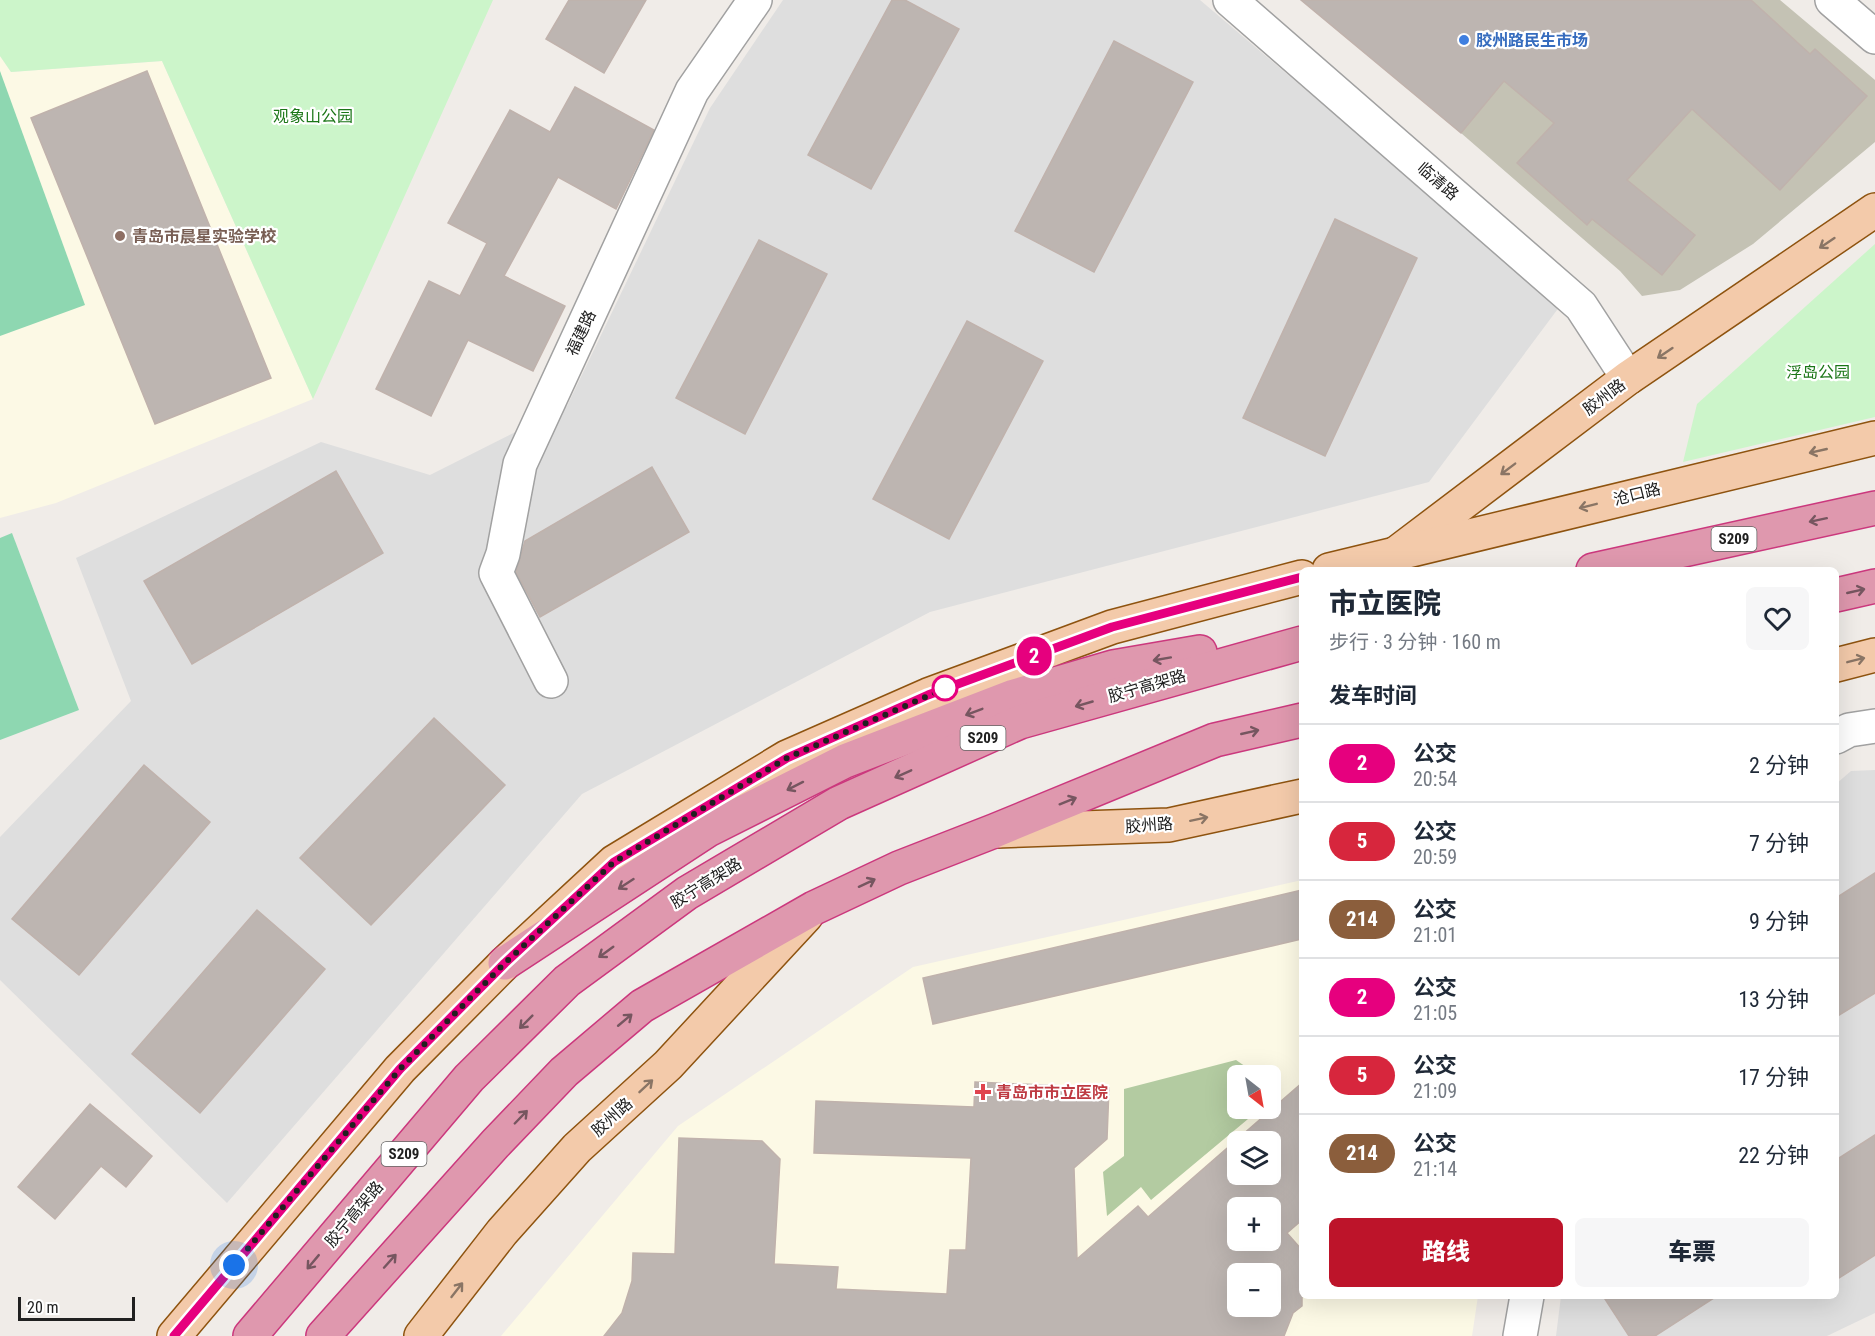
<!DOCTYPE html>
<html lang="zh">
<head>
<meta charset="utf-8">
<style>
  body { margin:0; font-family:"Roboto Condensed","Noto Sans SC",sans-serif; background:#f6f6f7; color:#1f2937; height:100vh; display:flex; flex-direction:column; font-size:22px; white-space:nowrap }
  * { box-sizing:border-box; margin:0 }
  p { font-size:20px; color:#747a83 }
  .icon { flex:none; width:33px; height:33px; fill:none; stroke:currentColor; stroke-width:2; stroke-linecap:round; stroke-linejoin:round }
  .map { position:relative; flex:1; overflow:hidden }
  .drawer { position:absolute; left:1299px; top:567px; width:540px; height:732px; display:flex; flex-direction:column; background:#fff; border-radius:9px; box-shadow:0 6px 24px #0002 }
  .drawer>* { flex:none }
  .badge { padding:0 12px; border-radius:20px; font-size:21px; line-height:39px }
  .needle { width:39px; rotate:149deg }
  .tools { position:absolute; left:1227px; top:1065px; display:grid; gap:12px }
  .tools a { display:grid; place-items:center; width:54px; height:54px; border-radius:9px; background:#fff; box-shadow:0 6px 24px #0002; font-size:30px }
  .scale { position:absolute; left:18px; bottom:15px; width:117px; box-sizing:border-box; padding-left:6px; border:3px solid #202020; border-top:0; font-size:16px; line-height:21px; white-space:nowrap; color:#202020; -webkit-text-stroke:4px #fff; paint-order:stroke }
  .you { position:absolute; width:30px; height:30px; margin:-15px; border:4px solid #fff; border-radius:50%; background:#1a73e8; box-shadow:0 0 0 9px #1a73e833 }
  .map>.badge { position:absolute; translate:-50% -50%; box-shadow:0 0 0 3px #fff }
  h2 { padding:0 30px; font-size:22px; line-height:54px }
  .round { display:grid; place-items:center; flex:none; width:63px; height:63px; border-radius:9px; background:#f6f6f7 }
  .headline { display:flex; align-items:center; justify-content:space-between; height:102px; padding:0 30px }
  h1 { font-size:28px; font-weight:800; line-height:45px }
  .primary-button { display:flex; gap:12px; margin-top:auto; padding:12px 30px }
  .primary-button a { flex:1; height:69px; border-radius:9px; background:#bd142a; color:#fff; font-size:24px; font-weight:800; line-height:69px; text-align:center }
  .primary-button a+a { background:#f6f6f7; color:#1f2937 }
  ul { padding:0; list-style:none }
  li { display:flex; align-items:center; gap:18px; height:78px; padding:0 30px; border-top:2px solid #e0e1e3 }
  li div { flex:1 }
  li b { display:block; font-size:22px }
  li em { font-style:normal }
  li .badge { min-width:66px; font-weight:700; text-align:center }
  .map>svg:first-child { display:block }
  .residential { fill:#dedede }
  .education { fill:#fcf9e5; fill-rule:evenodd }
  .construction { fill:#c4c2b4 }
  .forest { fill:#b3cba1 }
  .park { fill:#ccf5ca }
  .pitch { fill:#8ed7b1 }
  .building { fill:#bdb5b1; stroke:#c0b2ac; stroke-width:1.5; fill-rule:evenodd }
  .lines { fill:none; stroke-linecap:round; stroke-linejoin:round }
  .minor-casing { stroke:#a1a1a1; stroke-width:36 }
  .major-casing { stroke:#8e530f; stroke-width:36 }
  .highway-casing { stroke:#cb387d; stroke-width:36 }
  .minor { stroke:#fff; stroke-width:33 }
  .major { stroke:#f3caaa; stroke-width:33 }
  .highway { stroke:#df98ae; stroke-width:33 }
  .oneway { stroke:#8a7565 }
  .oneway2 { stroke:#765660 }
  .line-casing { stroke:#fff; stroke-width:14 }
  .line { stroke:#e6007e; stroke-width:9 }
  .walk { stroke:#202020; stroke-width:6; stroke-dasharray:0 10.8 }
  .shop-dot { fill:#3f7fe0; stroke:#fff; stroke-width:2 }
  .education-dot { fill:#8d6e63; stroke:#fff; stroke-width:2 }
  .stop-dot { fill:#fff; stroke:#e6007e; stroke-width:3 }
  .health-dot { fill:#e0444e; stroke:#fff; stroke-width:2 }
  .labels { text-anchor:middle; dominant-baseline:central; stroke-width:4.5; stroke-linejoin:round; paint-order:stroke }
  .shield { fill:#fff; stroke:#636363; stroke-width:1.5 }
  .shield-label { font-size:15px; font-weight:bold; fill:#202020 }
  .shop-label { font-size:16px; font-weight:bold; fill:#366cbe; stroke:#fff; text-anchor:start }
  .park-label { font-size:16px; fill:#1b7617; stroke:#fff }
  .street-label { font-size:16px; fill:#202020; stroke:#fff }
  .education-label { font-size:16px; font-weight:bold; fill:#785e54; stroke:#fff; text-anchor:start }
  .health-label { font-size:16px; font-weight:bold; fill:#be3a42; stroke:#fff; text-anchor:start }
</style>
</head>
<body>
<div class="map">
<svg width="1875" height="1336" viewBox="0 0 1875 1336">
  <rect width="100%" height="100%" fill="#f0ece8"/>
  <!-- residential -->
  <g class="residential">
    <path d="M 783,0 L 1200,0 L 1560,306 L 1429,482 L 930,612 L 582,794 L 227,1203 L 0,980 L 0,837 L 131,701 L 76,558 L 321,442 L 430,475 L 567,406 L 710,108 Z"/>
    <path d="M 1875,770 L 1875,1313 L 1827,1336 L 1556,1336 L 1561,1296 L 1836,1296 L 1836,784 L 1851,771 Z"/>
  </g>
  <!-- education -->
  <g class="education">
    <path d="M 0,56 L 11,72 L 162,61 L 313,399 L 56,503 L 0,518 Z"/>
    <path d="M 1302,880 L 1302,1296 L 1478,1296 L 1472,1336 L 501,1336 L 678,1126 L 913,967 ZM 1238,1076 L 1270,1076 L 1270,1108 L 1238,1108 ZM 1238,1142 L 1270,1142 L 1270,1174 L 1238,1174 ZM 1238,1208 L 1270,1208 L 1270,1240 L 1238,1240 ZM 1238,1274 L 1270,1274 L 1270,1306 L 1238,1306 Z"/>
  </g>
  <!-- construction -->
  <path class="construction" d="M 1301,0 L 1780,0 L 1875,80 L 1875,142 L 1753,244 L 1680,290 L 1642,296 L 1620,271 L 1461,133 Z"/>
  <!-- forest -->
  <path class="forest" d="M 1236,1060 L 1258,1075 L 1238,1076 L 1238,1108 L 1260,1109 L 1151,1200 L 1141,1187 L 1107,1216 L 1103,1172 L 1124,1156 L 1124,1089 Z"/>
  <!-- park -->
  <g class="park">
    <path d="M 0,0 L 493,0 L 313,399 L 162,61 L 11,72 L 0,56 Z"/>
    <path d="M 1875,244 L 1875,417 L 1683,462 L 1697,404 Z"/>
  </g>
  <!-- pitch -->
  <g class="pitch">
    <path d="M 0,71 L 85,305 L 0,336 Z"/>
    <path d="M 12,533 L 79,710 L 0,740 L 0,538 Z"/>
  </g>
  <!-- building -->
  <g class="building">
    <path d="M 569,0 L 646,0 L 604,73 L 546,39 Z"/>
    <path d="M 892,0 L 905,0 L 959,29 L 871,189 L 808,155 Z"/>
    <path d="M 1301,0 L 1751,0 L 1810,54 L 1815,49 L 1867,96 L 1780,190 L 1692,109 L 1627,180 L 1695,235 L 1662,275 L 1592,219 L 1587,225 L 1517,163 L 1554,123 L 1504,81 L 1461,133 Z"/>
    <path d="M 1114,41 L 1193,82 L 1094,272 L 1015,231 Z"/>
    <path d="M 147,71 L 271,378 L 155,424 L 31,118 Z"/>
    <path d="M 575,87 L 654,130 L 616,209 L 558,177 L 504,276 L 565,306 L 533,371 L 468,340 L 431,416 L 376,389 L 429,281 L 460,296 L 487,243 L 448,223 L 510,110 L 550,132 Z"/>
    <path d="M 1335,219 L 1417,258 L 1325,456 L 1243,418 Z"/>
    <path d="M 759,240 L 827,274 L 745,434 L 676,398 Z"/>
    <path d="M 967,321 L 1043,361 L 949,539 L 873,499 Z"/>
    <path d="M 652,467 L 689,532 L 540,617 L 516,572 L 525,541 Z"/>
    <path d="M 336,471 L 383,553 L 192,664 L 144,581 Z"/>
    <path d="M 434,718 L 505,785 L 371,925 L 300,858 Z"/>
    <path d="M 144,765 L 210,822 L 79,975 L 12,919 Z"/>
    <path d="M 1875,873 L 1875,993 L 1836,1017 L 1836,898 Z"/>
    <path d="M 1302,890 L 1302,939 L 933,1024 L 923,978 Z"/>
    <path d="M 257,910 L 325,969 L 200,1113 L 132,1054 Z"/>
    <path d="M 975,1082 L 1109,1088 L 1107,1139 L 1074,1168 L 1077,1259 L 1138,1206 L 1148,1217 L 1302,1083 L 1302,1220 L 1287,1233 L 1302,1250 L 1302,1306 L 1293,1313 L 1284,1336 L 604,1336 L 622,1313 L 632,1281 L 633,1253 L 675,1254 L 679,1138 L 762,1141 L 780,1159 L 774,1264 L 838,1267 L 836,1289 L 947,1294 L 950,1250 L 966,1250 L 971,1158 L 814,1153 L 816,1101 L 974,1107 ZM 1238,1142 L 1270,1142 L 1270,1174 L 1238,1174 ZM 1238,1208 L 1270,1208 L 1270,1240 L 1238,1240 ZM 1238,1274 L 1270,1274 L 1270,1306 L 1238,1306 Z"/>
    <path d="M 90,1104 L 152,1156 L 126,1187 L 101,1166 L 55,1219 L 18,1187 Z"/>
    <path d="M 1875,1135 L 1875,1255 L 1836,1280 L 1836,1160 Z"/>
    <path d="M 1603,1296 L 1717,1296 L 1655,1336 L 1629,1336 Z"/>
  </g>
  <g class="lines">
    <defs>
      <g id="minor">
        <path d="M 1230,0 L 1581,306 L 1628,378"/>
        <path d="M 1832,0 L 1875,37"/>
        <path d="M 551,681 L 496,573 L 503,554 L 520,464 L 692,91 L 755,0"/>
        <path d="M 1836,737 L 1849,730 L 1875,726"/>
        <path d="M 1520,1336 L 1527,1296"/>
      </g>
      <g id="major">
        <path d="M 1398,552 L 1628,378 L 1875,210"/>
        <path d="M 1329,570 L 1875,438"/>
        <path d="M 1836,665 L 1875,655"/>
        <path d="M 996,831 L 1169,825 L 1302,796"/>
        <path d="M 174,1336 L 400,1069 L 505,963 L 614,862 L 787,757 L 928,695 L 1112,627 L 1302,577"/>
        <path d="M 421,1336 L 502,1232 L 577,1148 L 668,1065 L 806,916"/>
      </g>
      <g id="highway">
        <path d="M 1593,570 L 1875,508"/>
        <path d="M 1836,595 L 1875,586"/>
        <path d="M 505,963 L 708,830 L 845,761 L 1014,696 L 1113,667 L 1200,652"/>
        <path d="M 250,1336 L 469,1078 L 567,981 L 687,893 L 839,803 L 1020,722 L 1302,643"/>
        <path d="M 323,1336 L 495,1144 L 564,1072 L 642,1006 L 814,908 L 899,868 L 994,831 L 1215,740 L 1302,720"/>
      </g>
    </defs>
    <!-- minor casing -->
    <use href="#minor" class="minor-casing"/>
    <!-- major casing -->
    <use href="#major" class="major-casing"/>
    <!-- highway casing -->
    <use href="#highway" class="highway-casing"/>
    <!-- minor -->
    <use href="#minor" class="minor"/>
    <!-- major -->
    <use href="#major" class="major"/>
    <!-- highway -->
    <use href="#highway" class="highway"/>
  </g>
  <!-- one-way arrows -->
  <defs><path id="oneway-shaft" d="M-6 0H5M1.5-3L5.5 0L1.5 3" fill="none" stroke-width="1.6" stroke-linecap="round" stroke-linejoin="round" transform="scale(1.5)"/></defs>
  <g class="oneway">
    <use href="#oneway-shaft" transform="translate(1827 243) rotate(146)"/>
    <use href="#oneway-shaft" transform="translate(1665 353) rotate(146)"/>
    <use href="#oneway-shaft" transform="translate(1818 451) rotate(167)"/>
    <use href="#oneway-shaft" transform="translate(1508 469) rotate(143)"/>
    <use href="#oneway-shaft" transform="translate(1588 506) rotate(166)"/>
    <use href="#oneway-shaft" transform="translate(1856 660) rotate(-14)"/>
    <use href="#oneway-shaft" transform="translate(1199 819) rotate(-12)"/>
    <use href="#oneway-shaft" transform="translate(646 1086) rotate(-43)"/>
    <use href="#oneway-shaft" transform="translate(457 1290) rotate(-52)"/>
  </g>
  <g class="oneway2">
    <use href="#oneway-shaft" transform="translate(1818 520) rotate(168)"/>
    <use href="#oneway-shaft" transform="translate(1856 591) rotate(-13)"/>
    <use href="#oneway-shaft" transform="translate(1162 659) rotate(170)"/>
    <use href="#oneway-shaft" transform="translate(1084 704) rotate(164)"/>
    <use href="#oneway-shaft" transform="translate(974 712) rotate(159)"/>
    <use href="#oneway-shaft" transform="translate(1250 732) rotate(-13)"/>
    <use href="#oneway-shaft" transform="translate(903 774) rotate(156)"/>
    <use href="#oneway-shaft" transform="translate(795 786) rotate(153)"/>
    <use href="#oneway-shaft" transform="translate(1068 801) rotate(-22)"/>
    <use href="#oneway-shaft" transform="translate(867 883) rotate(-25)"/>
    <use href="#oneway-shaft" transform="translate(626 884) rotate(147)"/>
    <use href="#oneway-shaft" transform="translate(606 952) rotate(144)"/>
    <use href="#oneway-shaft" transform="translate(625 1020) rotate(-40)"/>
    <use href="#oneway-shaft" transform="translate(526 1022) rotate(135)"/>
    <use href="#oneway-shaft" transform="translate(521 1117) rotate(-46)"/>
    <use href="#oneway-shaft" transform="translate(390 1261) rotate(-48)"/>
    <use href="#oneway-shaft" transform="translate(313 1262) rotate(130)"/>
  </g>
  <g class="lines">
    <defs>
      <path id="line" d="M 174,1336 L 400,1069 L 505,963 L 614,862 L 787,758 L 928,695 L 1112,627 L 1302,577"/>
    </defs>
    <!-- line casing -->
    <use href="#line" class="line-casing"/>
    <!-- line -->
    <use href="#line" class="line"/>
    <!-- walk -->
    <path class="walk" d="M 234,1265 L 400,1069 L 505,963 L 614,862 L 787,758 L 948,687 L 945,688"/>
  </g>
  <!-- markers -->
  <circle class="shop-dot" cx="1464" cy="40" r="6"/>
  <circle class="education-dot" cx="120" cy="236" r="6"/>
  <circle class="stop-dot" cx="945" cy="688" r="12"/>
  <path class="health-dot" d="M980 1083h6v6h6v6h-6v6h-6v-6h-6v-6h6z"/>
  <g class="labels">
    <!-- shield labels -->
    <g class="shield">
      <rect x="1711.5" y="527" width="45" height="24" rx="4.5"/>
      <rect x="960.5" y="726" width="45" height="24" rx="4.5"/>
      <rect x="381.5" y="1142" width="45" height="24" rx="4.5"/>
    </g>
    <g class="shield-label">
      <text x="1734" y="539">S209</text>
      <text x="983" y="738">S209</text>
      <text x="404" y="1154">S209</text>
    </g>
    <!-- shop labels -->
    <g class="shop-label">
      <text x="1476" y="40">胶州路民生市场</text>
    </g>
    <!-- park labels -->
    <g class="park-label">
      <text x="313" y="116">观象山公园</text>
      <text x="1818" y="372">浮岛公园</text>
    </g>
    <!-- street labels -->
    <g class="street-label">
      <text transform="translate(1438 181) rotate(41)">临清路</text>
      <text transform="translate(581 333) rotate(-65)">福建路</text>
      <text transform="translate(1604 397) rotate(-37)">胶州路</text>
      <text transform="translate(1637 494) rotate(-14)">沧口路</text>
      <text transform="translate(1147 686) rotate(-16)">胶宁高架路</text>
      <text transform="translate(1149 825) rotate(-4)">胶州路</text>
      <text transform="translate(706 883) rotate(-32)">胶宁高架路</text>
      <text transform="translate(612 1117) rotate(-42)">胶州路</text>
      <text transform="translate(354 1214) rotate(-50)">胶宁高架路</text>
    </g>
    <!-- education labels -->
    <g class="education-label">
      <text x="132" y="236">青岛市晨星实验学校</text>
    </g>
    <!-- health labels -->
    <g class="health-label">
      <text x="996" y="1092">青岛市市立医院</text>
    </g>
  </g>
</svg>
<div class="tools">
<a><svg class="needle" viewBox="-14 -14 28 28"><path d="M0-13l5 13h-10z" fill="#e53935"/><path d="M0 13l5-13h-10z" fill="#747a83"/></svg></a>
<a><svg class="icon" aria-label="layers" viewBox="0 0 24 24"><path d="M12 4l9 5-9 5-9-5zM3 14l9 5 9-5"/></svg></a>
<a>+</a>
<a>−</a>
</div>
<div class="scale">20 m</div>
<div class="you" style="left:234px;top:1265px"></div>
<b class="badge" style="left:1034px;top:656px;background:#e6007e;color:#fff">2</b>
<section class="drawer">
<div class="headline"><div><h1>市立医院</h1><p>步行 · 3 分钟 · 160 m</p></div><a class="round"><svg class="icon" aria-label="heart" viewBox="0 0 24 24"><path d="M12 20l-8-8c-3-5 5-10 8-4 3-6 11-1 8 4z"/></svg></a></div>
<h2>发车时间</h2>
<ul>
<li><span class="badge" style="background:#e6007e;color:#fff">2</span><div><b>公交</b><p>20:54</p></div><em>2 分钟</em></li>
<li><span class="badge" style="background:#d7263d;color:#fff">5</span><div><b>公交</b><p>20:59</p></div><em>7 分钟</em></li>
<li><span class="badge" style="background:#8b5e3c;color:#fff">214</span><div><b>公交</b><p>21:01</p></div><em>9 分钟</em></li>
<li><span class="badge" style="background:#e6007e;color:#fff">2</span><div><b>公交</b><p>21:05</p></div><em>13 分钟</em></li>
<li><span class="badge" style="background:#d7263d;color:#fff">5</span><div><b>公交</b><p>21:09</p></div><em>17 分钟</em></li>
<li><span class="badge" style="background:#8b5e3c;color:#fff">214</span><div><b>公交</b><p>21:14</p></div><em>22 分钟</em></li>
</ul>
<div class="primary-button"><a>路线</a><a>车票</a></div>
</section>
</div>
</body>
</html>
